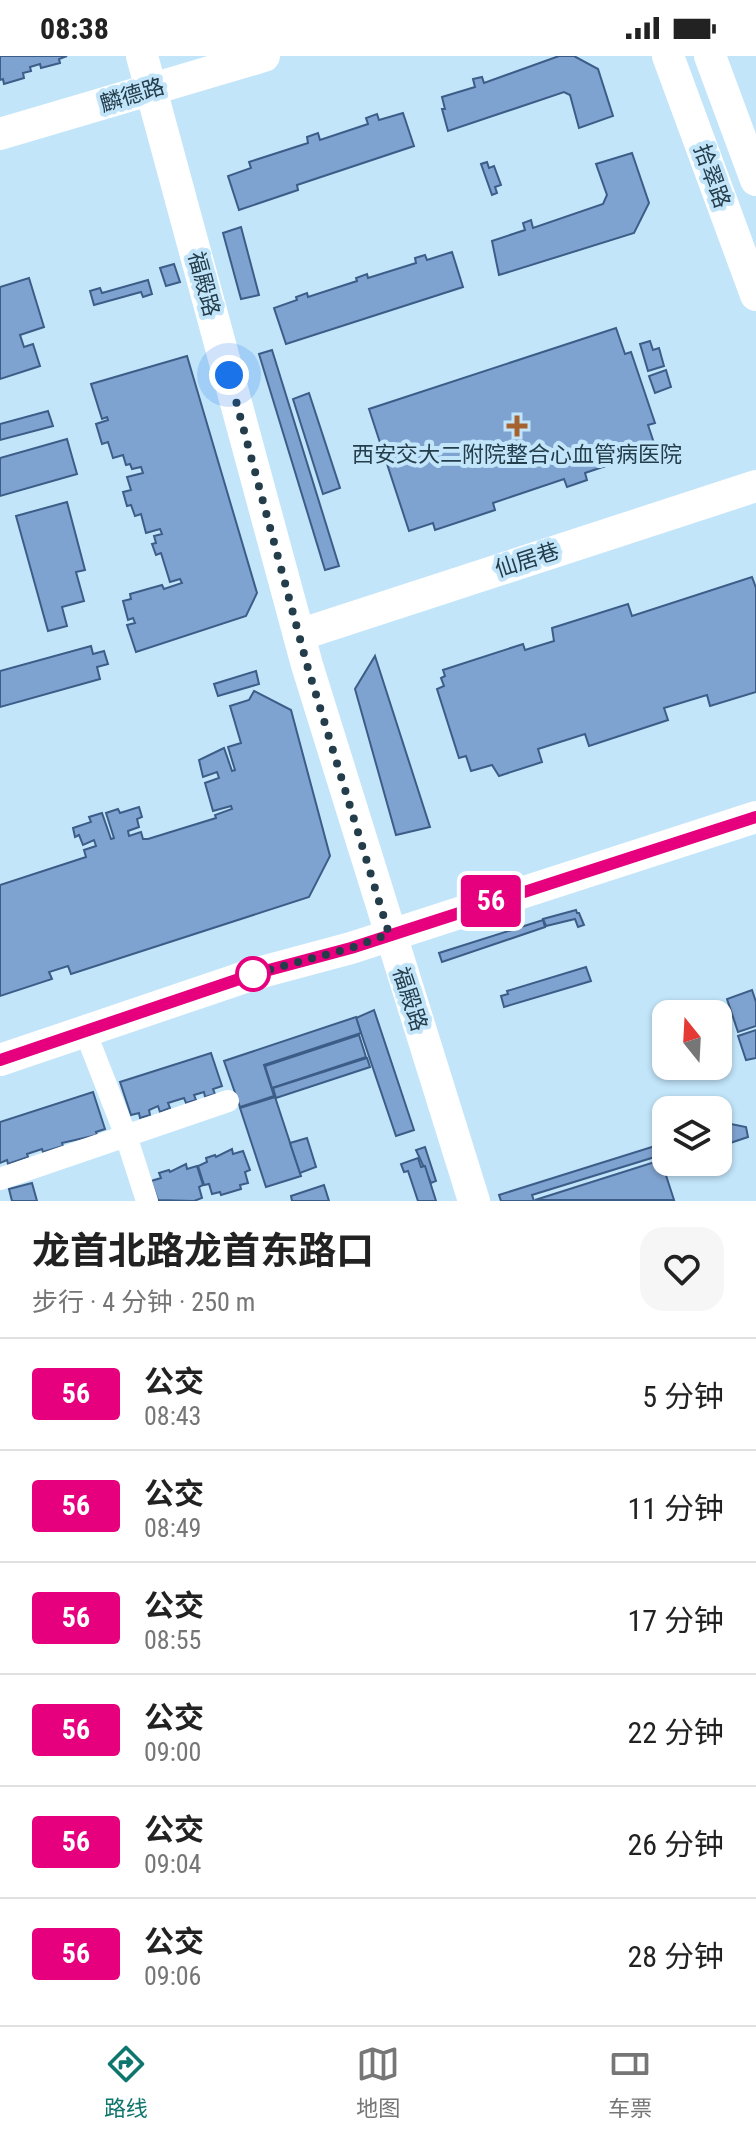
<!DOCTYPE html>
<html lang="zh">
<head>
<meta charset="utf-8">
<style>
  body { margin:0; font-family:"Roboto Condensed","Noto Sans SC",sans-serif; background:#f6f6f6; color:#222; height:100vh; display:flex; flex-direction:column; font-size:30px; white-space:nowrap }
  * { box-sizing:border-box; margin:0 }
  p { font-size:26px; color:#767676 }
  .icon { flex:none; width:44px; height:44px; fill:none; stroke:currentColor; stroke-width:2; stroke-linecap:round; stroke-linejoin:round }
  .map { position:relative; height:1145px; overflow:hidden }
  .details { display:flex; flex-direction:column; background:#fff; flex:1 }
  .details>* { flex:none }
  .badge { padding:0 16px; border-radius:6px; font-size:28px; line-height:52px }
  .needle { width:52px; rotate:342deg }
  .fabs { position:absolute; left:652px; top:944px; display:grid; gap:16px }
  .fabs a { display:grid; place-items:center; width:80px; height:80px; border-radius:16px; background:#fff; box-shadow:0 2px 6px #0004; font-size:40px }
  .you { position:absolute; width:40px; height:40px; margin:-20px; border:6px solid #fff; border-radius:50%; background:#1a73e8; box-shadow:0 0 0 12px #1a73e833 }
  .map>.badge { position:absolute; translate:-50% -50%; box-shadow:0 0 0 4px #fff }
  .round { display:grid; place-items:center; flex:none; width:84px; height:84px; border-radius:24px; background:#f6f6f6 }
  .headline { display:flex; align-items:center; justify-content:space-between; height:136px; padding:0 32px }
  h1 { font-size:38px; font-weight:700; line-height:60px }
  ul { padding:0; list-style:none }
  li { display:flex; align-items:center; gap:24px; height:112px; padding:0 32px; border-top:2px solid #e0e0e0 }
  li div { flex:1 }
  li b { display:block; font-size:30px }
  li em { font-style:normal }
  li .badge { min-width:88px; font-weight:700; text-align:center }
  .status { display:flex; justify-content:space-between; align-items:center; height:56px; padding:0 40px; background:#fff; direction:ltr }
  .status svg { height:22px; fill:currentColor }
  .tab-bar { display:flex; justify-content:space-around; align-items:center; height:112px; border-top:2px solid #e0e0e0; background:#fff; font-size:22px; color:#767676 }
  .tab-bar a { display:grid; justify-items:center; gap:4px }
  .tab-bar .current { color:#0f766e }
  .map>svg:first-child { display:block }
  .building { fill:#7fa3d0; stroke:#3c5d87; stroke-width:2 }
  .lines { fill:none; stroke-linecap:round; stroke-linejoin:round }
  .street { stroke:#fff; stroke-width:22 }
  .secondary { stroke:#fff; stroke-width:32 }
  .line-casing { stroke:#fff; stroke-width:18 }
  .line { stroke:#e6007e; stroke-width:12 }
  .walk { stroke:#243d4b; stroke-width:8; stroke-dasharray:0 14.4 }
  .poi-dot { fill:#a66332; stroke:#c2e5fa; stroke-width:3 }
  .stop-dot { fill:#fff; stroke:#e6007e; stroke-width:4 }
  .labels { text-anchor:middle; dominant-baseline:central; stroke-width:8; stroke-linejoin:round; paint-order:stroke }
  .street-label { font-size:22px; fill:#243d4b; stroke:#c2e5fa }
  .poi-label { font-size:22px; fill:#243d4b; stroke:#c2e5fa }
</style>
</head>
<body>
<div class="status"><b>08:38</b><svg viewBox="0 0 49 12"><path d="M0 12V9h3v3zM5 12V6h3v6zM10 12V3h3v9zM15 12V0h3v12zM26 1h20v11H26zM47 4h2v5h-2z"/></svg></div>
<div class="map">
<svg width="756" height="1145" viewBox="0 0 756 1145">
  <rect width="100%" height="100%" fill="#c2e5fa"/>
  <!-- building -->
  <g class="building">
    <path d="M 0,0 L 67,0 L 59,3 L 60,7 L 41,12 L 40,8 L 30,11 L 31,15 L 23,17 L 24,22 L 4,28 L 3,23 L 0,24 Z"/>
    <path d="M 559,0 L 574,0 L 598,13 L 613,60 L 579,72 L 570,39 L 564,36 L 448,75 L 442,53 L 445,53 L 442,41 L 475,31 L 473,23 L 482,21 L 484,27 Z"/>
    <path d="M 403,57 L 414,90 L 297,129 L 298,134 L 239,154 L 228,120 L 251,112 L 249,106 L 308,87 L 307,81 L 318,77 L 320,84 L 368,68 L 366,62 L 377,58 L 379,64 Z"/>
    <path d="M 632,97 L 649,147 L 634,177 L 499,219 L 492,185 L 525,174 L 523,167 L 531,164 L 533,172 L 603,148 L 607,139 L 596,108 Z"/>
    <path d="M 487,106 L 489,112 L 494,110 L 501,129 L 495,131 L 497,137 L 492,139 L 481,108 Z"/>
    <path d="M 241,171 L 259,239 L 241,243 L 223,177 Z"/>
    <path d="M 452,196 L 463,231 L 286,288 L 274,252 L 297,244 L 296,241 L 307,237 L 308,241 L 357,225 L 356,222 L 367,218 L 368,222 L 416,207 L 415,202 L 425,199 L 427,204 Z"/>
    <path d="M 174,208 L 180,226 L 166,230 L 160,212 Z"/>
    <path d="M 29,222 L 44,271 L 20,279 L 24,291 L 33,288 L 40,310 L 0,323 L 0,231 Z"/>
    <path d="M 148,224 L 152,238 L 143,241 L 141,236 L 94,249 L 90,235 L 100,232 L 102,237 Z"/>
    <path d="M 616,272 L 625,298 L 631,296 L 655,367 L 648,369 L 656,393 L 585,417 L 587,424 L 567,431 L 564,423 L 493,447 L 495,454 L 435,474 L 433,467 L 409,475 L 369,353 Z"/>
    <path d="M 650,285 L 653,294 L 659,292 L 664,310 L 648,315 L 640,288 Z"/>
    <path d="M 272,294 L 339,510 L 325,514 L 259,298 Z"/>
    <path d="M 187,300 L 257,537 L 246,560 L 136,596 L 127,569 L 135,567 L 133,562 L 128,564 L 123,545 L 131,543 L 130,538 L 162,529 L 164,533 L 182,527 L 180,523 L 170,526 L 161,497 L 156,499 L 152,488 L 156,487 L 154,480 L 162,478 L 160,473 L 146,477 L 141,458 L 135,460 L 131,449 L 127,450 L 123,436 L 131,434 L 127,421 L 143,417 L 141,411 L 132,413 L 130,408 L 126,409 L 123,399 L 113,402 L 108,386 L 102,388 L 96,368 L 108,364 L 107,361 L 102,363 L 91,328 Z"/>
    <path d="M 666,314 L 671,331 L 655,337 L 649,320 Z"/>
    <path d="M 309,337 L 340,432 L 323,438 L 293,343 Z"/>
    <path d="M 48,355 L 53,370 L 0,384 L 0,368 Z"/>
    <path d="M 67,383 L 77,418 L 0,440 L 0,402 Z"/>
    <path d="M 67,446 L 85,514 L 76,516 L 84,545 L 62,551 L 67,570 L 48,575 L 16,460 Z"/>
    <path d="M 752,521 L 756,532 L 756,636 L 710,650 L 707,639 L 664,652 L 668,664 L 589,690 L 585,678 L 538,693 L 542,706 L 499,720 L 492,709 L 471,715 L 466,700 L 459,702 L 437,633 L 444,630 L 441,622 L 445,620 L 443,614 L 523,588 L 525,594 L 554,585 L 552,572 L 628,548 L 632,560 Z"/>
    <path d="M 91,590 L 93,598 L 104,595 L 108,608 L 97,611 L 100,623 L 0,651 L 0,615 Z"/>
    <path d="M 375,600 L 430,771 L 396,779 L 355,633 Z"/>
    <path d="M 256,615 L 259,628 L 218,640 L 214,628 Z"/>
    <path d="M 254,635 L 291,654 L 330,800 L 309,841 L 71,918 L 68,910 L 49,916 L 52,923 L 0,940 L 0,829 L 86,801 L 84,794 L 96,790 L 94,784 L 83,789 L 79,779 L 75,781 L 73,772 L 91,766 L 89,761 L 102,757 L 111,783 L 114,782 L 106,757 L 118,753 L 120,757 L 139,751 L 142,761 L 137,763 L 139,771 L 128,775 L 129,780 L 141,776 L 143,783 L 148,783 L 216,762 L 215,759 L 232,753 L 231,750 L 213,755 L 205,727 L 219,722 L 217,716 L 203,721 L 199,704 L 224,692 L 232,715 L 235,714 L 228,691 L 241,687 L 230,650 L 249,644 Z"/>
    <path d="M 576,854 L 577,857 L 579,857 L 584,869 L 578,871 L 575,863 L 546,870 L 543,863 Z"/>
    <path d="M 543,864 L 545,871 L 442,906 L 439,897 Z"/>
    <path d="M 586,911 L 591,925 L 504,951 L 501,940 L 508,938 L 507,935 Z"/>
    <path d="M 752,934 L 756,946 L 756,970 L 738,976 L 727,943 Z"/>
    <path d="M 374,954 L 414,1074 L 396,1080 L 356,962 Z"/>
    <path d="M 356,961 L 361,977 L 264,1009 L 274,1040 L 240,1051 L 224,1005 Z"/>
    <path d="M 756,974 L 756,1002 L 746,1004 L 738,980 Z"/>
    <path d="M 359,979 L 366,1001 L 272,1032 L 265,1010 Z"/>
    <path d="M 211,997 L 222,1030 L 213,1033 L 215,1038 L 205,1041 L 204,1036 L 194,1039 L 196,1044 L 186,1047 L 184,1042 L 168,1047 L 170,1052 L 160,1056 L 158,1050 L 149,1054 L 150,1059 L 140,1062 L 139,1057 L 131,1059 L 120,1026 Z"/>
    <path d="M 367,1002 L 370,1011 L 276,1042 L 273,1032 Z"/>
    <path d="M 93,1036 L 105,1073 L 96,1076 L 97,1079 L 62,1087 L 63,1090 L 43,1096 L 42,1093 L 27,1098 L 28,1101 L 8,1108 L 7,1104 L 0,1107 L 0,1066 Z"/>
    <path d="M 275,1041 L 301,1120 L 266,1131 L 240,1052 Z"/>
    <path d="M 726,1067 L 746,1071 L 748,1081 L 718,1091 L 718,1070 Z"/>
    <path d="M 307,1082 L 316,1111 L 300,1117 L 290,1087 Z"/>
    <path d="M 655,1090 L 658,1100 L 532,1139 L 534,1145 L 501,1145 L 499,1139 Z"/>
    <path d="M 425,1091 L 436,1125 L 431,1127 L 416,1094 Z"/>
    <path d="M 232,1093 L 233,1098 L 243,1095 L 250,1114 L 245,1116 L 248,1127 L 240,1129 L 241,1133 L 221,1139 L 220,1136 L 212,1138 L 209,1128 L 204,1129 L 198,1110 L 207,1106 L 206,1102 L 215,1099 L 216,1101 Z"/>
    <path d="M 418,1102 L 421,1111 L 425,1110 L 436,1145 L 418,1145 L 408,1115 L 404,1116 L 401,1108 Z"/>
    <path d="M 661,1104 L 674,1144 L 535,1144 Z"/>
    <path d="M 186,1108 L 187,1113 L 197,1110 L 203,1129 L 199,1131 L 202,1142 L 194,1145 L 158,1144 L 151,1125 L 161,1122 L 159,1117 L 169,1114 L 170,1116 Z"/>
    <path d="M 32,1127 L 37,1145 L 12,1145 L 9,1133 Z"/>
    <path d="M 324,1129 L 329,1145 L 292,1145 L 291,1140 Z"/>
  </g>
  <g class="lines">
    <!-- street -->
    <g class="street">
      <path d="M 85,975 L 126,1080 L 147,1145"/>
      <path d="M 0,1123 L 228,1045"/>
    </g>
    <!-- secondary -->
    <g class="secondary">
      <path d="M 142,0 L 307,609 L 474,1145"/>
      <path d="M 668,0 L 756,239"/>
      <path d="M 710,0 L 756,124"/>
      <path d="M 0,78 L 264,0"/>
      <path d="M 299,579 L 756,430"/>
      <path d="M 0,1004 L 254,918 L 351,892 L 756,761"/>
    </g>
  </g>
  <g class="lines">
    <defs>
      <path id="line" d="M 0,1004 L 254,918 L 351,892 L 756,761"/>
    </defs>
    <!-- line casing -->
    <use href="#line" class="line-casing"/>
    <!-- line -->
    <use href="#line" class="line"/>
    <!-- walk -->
    <path class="walk" d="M 229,319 L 307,609 L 389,878 L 351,892 L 253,918"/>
  </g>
  <!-- markers -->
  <path class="poi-dot" d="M513 358h8v8h8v8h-8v8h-8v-8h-8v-8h8z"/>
  <circle class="stop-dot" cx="253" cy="918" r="16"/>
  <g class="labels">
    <!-- street labels -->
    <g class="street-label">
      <text transform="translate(132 39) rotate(-17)">麟德路</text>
      <text transform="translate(712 120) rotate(70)">拾翠路</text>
      <text transform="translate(204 228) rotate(75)">福殿路</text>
      <text transform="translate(527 504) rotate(-18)">仙居巷</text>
      <text transform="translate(410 943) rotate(72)">福殿路</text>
    </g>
    <!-- poi labels -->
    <g class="poi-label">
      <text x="517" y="398">西安交大二附院整合心血管病医院</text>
    </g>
  </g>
</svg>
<div class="fabs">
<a><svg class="needle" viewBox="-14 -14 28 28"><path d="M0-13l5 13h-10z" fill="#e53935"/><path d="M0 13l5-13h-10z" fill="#767676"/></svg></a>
<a><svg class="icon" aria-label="layers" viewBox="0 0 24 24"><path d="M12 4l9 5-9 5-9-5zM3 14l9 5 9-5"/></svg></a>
</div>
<div class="you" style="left:229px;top:319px"></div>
<b class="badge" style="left:491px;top:845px;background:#e6007e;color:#fff">56</b>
</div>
<section class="details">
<div class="headline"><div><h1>龙首北路龙首东路口</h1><p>步行 · 4 分钟 · 250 m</p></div><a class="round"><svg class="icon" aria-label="heart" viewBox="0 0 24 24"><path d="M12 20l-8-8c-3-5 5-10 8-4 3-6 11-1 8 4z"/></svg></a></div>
<ul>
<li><span class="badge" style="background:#e6007e;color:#fff">56</span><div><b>公交</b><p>08:43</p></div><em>5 分钟</em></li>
<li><span class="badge" style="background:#e6007e;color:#fff">56</span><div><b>公交</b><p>08:49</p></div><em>11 分钟</em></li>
<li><span class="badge" style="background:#e6007e;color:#fff">56</span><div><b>公交</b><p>08:55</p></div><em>17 分钟</em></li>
<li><span class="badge" style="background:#e6007e;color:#fff">56</span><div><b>公交</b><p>09:00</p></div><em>22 分钟</em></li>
<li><span class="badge" style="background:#e6007e;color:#fff">56</span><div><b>公交</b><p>09:04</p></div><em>26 分钟</em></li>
<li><span class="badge" style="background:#e6007e;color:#fff">56</span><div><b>公交</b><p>09:06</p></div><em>28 分钟</em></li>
</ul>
</section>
<nav class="tab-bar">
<a class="current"><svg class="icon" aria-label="directions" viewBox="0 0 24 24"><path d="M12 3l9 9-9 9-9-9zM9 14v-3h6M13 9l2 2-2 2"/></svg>路线</a>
<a><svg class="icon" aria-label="map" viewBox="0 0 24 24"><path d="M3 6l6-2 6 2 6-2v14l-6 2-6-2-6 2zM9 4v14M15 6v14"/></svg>地图</a>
<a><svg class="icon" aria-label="tickets" viewBox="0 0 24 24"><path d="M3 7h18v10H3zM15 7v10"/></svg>车票</a>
</nav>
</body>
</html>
